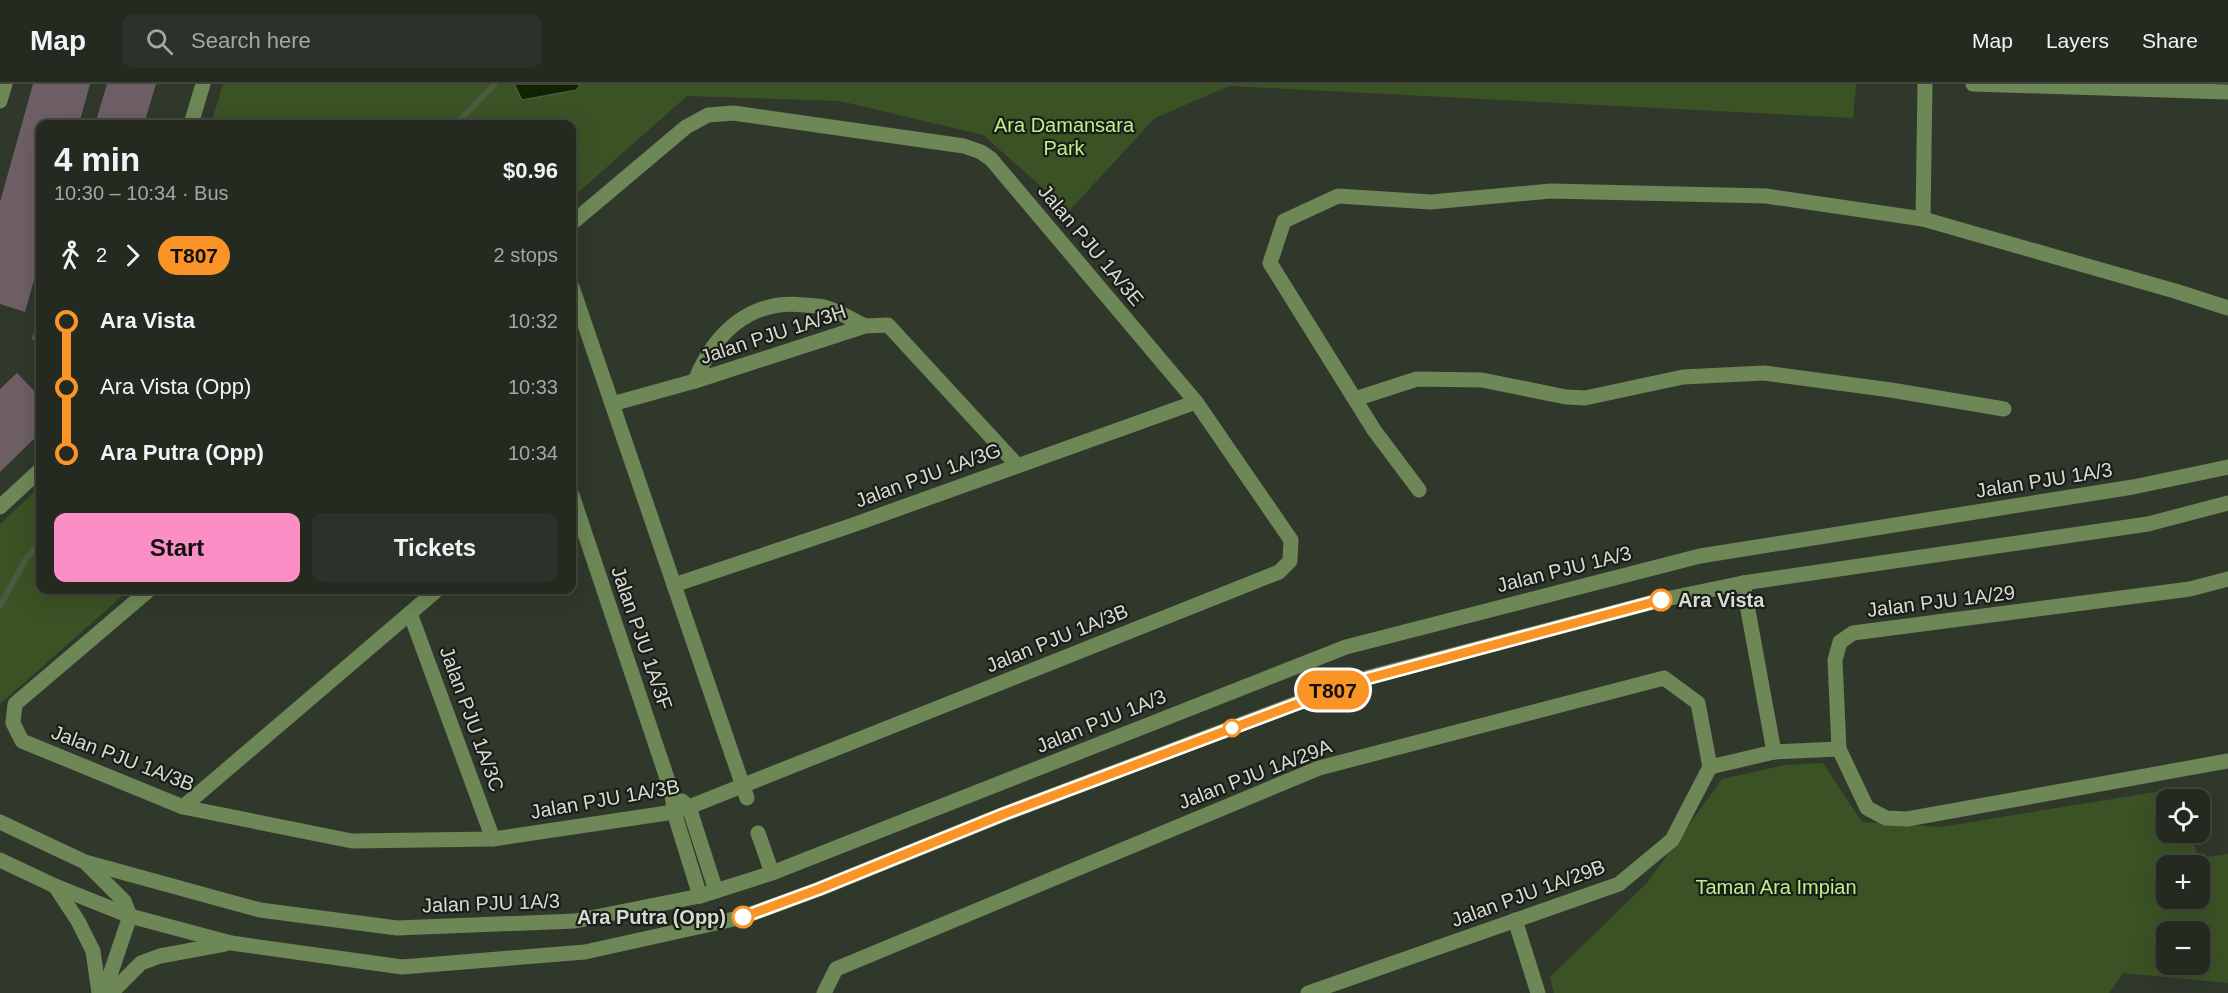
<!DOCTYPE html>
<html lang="en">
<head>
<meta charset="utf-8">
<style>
  body { margin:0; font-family:Helvetica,sans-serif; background:#2c3229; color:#f1f3f6; height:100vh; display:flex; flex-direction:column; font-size:22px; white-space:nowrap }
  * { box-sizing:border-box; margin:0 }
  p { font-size:20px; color:#a3a7a5 }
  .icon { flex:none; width:33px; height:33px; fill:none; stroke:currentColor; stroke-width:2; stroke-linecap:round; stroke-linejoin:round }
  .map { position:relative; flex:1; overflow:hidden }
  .drawer { position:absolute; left:36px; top:36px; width:540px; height:474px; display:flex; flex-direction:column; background:#242a20; border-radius:12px; box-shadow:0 6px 24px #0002,0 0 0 2px #41463e }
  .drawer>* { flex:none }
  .badge { padding:0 12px; border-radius:20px; font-size:21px; line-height:39px }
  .buttons { position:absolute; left:2156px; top:705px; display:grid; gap:12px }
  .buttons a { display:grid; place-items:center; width:54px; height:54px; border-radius:12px; background:#242a20; box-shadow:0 6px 24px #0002,0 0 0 2px #41463e; font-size:30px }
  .map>.badge { position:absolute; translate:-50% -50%; box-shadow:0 0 0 3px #fff }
  .legs { display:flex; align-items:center; gap:9px; height:66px; padding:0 18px; font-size:20px }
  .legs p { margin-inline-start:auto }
  .headline { display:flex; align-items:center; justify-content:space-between; height:102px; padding:0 18px }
  h1 { font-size:33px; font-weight:800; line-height:45px }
  .primary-button { display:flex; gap:12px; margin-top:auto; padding:12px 18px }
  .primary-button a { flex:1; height:69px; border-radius:12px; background:#fb8fc5; color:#111; font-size:24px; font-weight:800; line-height:69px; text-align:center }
  .primary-button a+a { background:#2c3229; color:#f1f3f6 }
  ul { padding:0 18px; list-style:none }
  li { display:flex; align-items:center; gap:21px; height:66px; font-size:22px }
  li i { display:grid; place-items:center; width:9px; height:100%; margin:0 8px; background:currentColor }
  li i::after { content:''; width:15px; height:15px; margin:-8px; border:4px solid; border-radius:50%; background:#242a20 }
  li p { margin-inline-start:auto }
  li:first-child i { background:linear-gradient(#0000 50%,currentColor 0) }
  li:last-child i { background:linear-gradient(currentColor 50%,#0000 0) }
  header { display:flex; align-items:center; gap:36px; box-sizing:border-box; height:84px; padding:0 30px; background:#242a20; border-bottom:2px solid #41463e }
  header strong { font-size:28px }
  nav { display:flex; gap:33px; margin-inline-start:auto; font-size:21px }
  .search { width:420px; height:54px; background:#2c3229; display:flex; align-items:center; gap:15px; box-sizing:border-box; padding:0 21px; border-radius:12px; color:#a3a7a5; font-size:22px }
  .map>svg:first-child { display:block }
  .green { fill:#3b5225; fill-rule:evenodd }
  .water { fill:#102200; stroke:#4c5a3f; stroke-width:1.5 }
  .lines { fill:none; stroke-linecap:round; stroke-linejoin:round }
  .stream { stroke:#4c5a3f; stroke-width:6 }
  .building { fill:#6e5e65 }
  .minor { stroke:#6d8757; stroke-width:15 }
  .line-1-casing { stroke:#fff; stroke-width:14 }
  .line-1 { stroke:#fa9426; stroke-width:9 }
  .stop-1-dot { fill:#fff; stroke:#fa9426; stroke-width:3 }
  .labels { text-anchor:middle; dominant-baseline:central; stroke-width:4.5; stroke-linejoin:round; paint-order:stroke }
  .park-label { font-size:20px; fill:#bbf08d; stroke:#1a1e18 }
  .street-label { font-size:20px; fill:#d7dcd3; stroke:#1a1e18 }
  .stop-label { font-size:20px; font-weight:bold; fill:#d7dcd3; stroke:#1a1e18; text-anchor:start }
</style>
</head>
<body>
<header>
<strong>Map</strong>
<div class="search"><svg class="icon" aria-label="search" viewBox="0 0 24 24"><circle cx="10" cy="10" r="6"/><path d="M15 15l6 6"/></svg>Search here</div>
<nav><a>Map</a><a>Layers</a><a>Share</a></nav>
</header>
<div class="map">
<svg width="2228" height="909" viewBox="0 0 2228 909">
  <rect width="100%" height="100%" fill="#30382b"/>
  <!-- green -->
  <g class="green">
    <path d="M 223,0 L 1856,0 L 1853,34 L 1229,2 L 1155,34 L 1069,127 L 983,51 L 840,17 L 687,12 L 572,114 L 572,40 L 211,40 Z"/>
    <path d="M 40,403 L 40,506 L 129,506 L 0,620 L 0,440 Z"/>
    <path d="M 1823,679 L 1862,738 L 1940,743 L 2174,705 L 2178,715 L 2166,716 L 2166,748 L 2190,749 L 2199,774 L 2228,770 L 2228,899 L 2123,889 L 2109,909 L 1554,909 L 1550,893 L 1647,799 L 1722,695 L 1786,681 ZM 2166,782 L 2199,782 L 2199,814 L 2166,814 ZM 2166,848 L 2199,848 L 2199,880 L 2166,880 Z"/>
  </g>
  <!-- water -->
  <path class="water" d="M 514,0 L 580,0 L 577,6 L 522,16 Z"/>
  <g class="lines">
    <!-- stream -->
    <g class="stream">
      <path d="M 456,40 L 495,0"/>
      <path d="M 0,522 L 27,473 L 40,460"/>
    </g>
  </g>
  <!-- building -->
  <g class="building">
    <path d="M 33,0 L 90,0 L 79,40 L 40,40 L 40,175 L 25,228 L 0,220 L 0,118 Z"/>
    <path d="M 107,0 L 156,0 L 144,40 L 95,40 Z"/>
    <path d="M 40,226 L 40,257 L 32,255 Z"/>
    <path d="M 17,289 L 40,313 L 40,349 L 0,388 L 0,305 Z"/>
  </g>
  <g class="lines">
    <!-- minor -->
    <g class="minor">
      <path d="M 1973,0 L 2226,8"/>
      <path d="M 0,17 L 5,0"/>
      <path d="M 191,40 L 203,0"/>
      <path d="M 1923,135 L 1925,0"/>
      <path d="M 572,203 L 747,714"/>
      <path d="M 695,297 C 714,249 750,215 804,221 C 811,222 820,221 827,224 C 840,228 853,236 865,242"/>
      <path d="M 1355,315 L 1417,295 L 1482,296 L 1566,313 L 1585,314 L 1683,293 L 1764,289 L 1891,306 L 2004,325"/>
      <path d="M 612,320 L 695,297 L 865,242 L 888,241 L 1017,381"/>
      <path d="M 1419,406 L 1374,346 L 1270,179 L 1284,137 L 1338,112 L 1431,118 L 1551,107 L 1766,112 L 1923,135 L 2175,207 L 2228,224"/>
      <path d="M 572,411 L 672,709 L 674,728 L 700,812"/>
      <path d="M 0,423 L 40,386"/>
      <path d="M 2228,495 L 2190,505 L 1853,549 L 1840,558 L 1835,576 L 1839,665 L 1867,724 L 1886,734 L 1907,735 L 2228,677"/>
      <path d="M 1743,499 L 1774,668"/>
      <path d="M 674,501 L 850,442 L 1196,318"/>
      <path d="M 149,506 L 15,620 L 13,639 L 22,657 L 183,723 L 352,757 L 493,755 L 674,728 L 689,723 L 1279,488 L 1290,477 L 1291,456 L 1196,318 L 991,75 L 981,68 L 964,62 L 733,29 L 708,31 L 686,43 L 572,139"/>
      <path d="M 410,529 L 493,755"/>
      <path d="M 1710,683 L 1774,668 L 1839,665"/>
      <path d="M 682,717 L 689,723 L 716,807"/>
      <path d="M 183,723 L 437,506"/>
      <path d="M 0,738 L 85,778 L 260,826 L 397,844 L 575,837 L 700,812 L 772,789 L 1346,563 L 1700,472 L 2133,403 L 2228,383"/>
      <path d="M 758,749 L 772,789"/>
      <path d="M 0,776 L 55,802 L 130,832 L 231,859 L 402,883 L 585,868 L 743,833 L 819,805 L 1004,730 L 1358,596 L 1661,516 L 1743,499 L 2148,440 L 2228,419"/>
      <path d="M 87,780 L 124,817 L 130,832 L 104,909"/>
      <path d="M 55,802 L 78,837 L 93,867 L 99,909"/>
      <path d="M 1515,836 L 1538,909"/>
      <path d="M 111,909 L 141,879 L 160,872 L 225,860"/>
      <path d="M 824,909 L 836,885 L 1319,684 L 1664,594 L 1698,619 L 1710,683"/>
      <path d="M 1308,909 L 1619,800 L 1672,756 L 1710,683"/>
    </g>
  </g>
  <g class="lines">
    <defs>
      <path id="line-1" d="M 743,833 L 819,805 L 1004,730 L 1358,597 L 1661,516"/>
    </defs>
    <!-- line-1 casing -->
    <use href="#line-1" class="line-1-casing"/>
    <!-- line-1 -->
    <use href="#line-1" class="line-1"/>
  </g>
  <!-- markers -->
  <g class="stop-1-dot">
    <circle cx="1661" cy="516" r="10"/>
    <circle cx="1232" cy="644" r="8"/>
    <circle cx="743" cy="833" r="10"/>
  </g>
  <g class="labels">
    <!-- park labels -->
    <g class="park-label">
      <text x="1064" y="41">Ara Damansara<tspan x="1064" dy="23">Park</tspan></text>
      <text x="1776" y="803">Taman Ara Impian</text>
    </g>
    <!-- street labels -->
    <g class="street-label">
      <text transform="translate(1091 161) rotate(50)">Jalan PJU 1A/3E</text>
      <text transform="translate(773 250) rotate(-18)">Jalan PJU 1A/3H</text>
      <text transform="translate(928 391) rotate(-20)">Jalan PJU 1A/3G</text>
      <text transform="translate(2044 396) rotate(-9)">Jalan PJU 1A/3</text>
      <text transform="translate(1564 485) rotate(-14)">Jalan PJU 1A/3</text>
      <text transform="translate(1941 517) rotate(-7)">Jalan PJU 1A/29</text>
      <text transform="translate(642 554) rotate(71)">Jalan PJU 1A/3F</text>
      <text transform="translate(1057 554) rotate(-22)">Jalan PJU 1A/3B</text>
      <text transform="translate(472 635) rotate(70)">Jalan PJU 1A/3C</text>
      <text transform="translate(1101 637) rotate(-22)">Jalan PJU 1A/3</text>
      <text transform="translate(123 674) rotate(21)">Jalan PJU 1A/3B</text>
      <text transform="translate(1255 690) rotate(-21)">Jalan PJU 1A/29A</text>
      <text transform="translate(605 715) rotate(-10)">Jalan PJU 1A/3B</text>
      <text transform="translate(1528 809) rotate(-20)">Jalan PJU 1A/29B</text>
      <text transform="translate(491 819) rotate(-2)">Jalan PJU 1A/3</text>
    </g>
    <!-- stop labels -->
    <g class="stop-label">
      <text x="1678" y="516">Ara Vista</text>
      <text x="726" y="833" text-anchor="end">Ara Putra (Opp)</text>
    </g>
  </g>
</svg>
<div class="buttons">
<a><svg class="icon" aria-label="locate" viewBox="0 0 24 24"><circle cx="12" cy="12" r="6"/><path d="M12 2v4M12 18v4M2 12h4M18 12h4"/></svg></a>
<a>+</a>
<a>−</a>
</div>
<b class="badge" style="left:1333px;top:606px;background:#fa9426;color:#111">T807</b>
<section class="drawer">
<div class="headline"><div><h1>4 min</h1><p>10:30 – 10:34 · Bus</p></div><b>$0.96</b></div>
<div class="legs"><svg class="icon" aria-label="walk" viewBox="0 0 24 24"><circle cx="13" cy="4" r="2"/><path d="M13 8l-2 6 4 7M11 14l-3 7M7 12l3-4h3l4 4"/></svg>2<svg class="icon" aria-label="forward" viewBox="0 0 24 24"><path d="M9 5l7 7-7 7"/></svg><b class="badge" style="background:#fa9426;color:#111">T807</b><p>2 stops</p></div>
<ul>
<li><i style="color:#fa9426"></i><b>Ara Vista</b><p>10:32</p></li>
<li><i style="color:#fa9426"></i><span>Ara Vista (Opp)</span><p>10:33</p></li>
<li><i style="color:#fa9426"></i><b>Ara Putra (Opp)</b><p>10:34</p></li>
</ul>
<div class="primary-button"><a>Start</a><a>Tickets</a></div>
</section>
</div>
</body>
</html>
